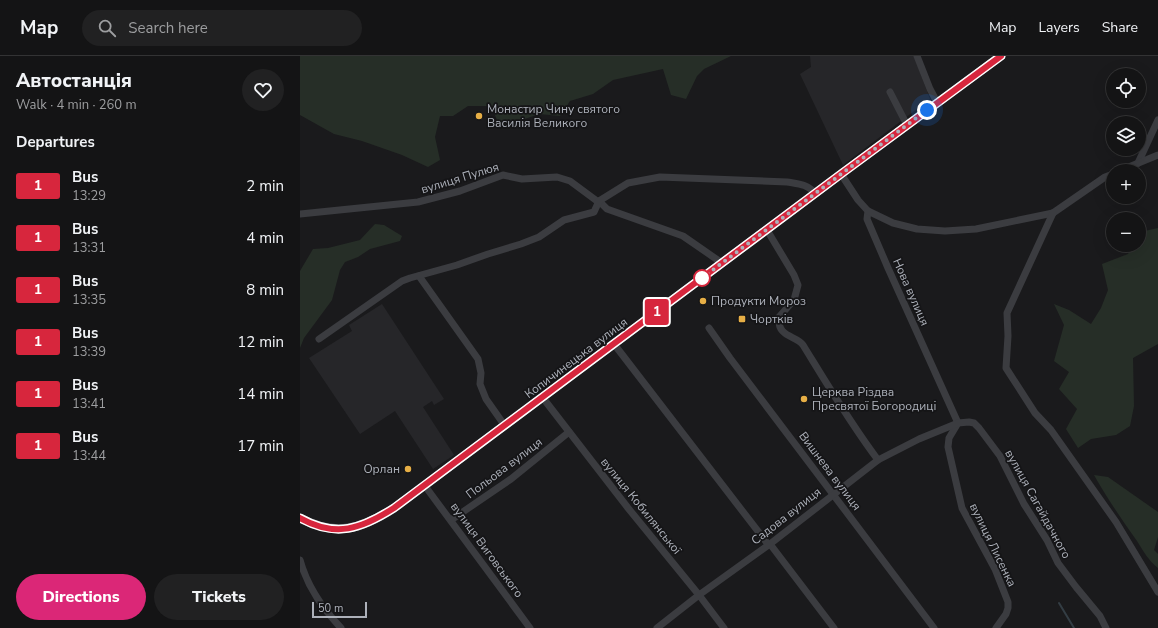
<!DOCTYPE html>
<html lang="en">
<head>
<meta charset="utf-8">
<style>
  body { margin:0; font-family:"Nunito Sans",sans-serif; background:#212122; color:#f1f3f6; height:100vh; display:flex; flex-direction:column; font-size:15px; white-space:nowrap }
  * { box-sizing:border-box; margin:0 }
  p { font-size:13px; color:#9d9ea0 }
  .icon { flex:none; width:22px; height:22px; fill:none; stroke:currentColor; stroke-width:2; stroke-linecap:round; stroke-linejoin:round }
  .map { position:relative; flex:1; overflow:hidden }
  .drawer { display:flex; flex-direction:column; background:#141415; width:300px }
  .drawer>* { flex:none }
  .badge { padding:0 8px; border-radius:3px; font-size:14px; line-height:26px }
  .controls { position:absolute; left:806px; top:12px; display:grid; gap:8px }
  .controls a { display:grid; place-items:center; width:40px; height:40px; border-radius:50%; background:#141415; box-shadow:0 4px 16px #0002,0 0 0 1px #333334; font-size:20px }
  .scale { position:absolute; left:12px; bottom:10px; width:55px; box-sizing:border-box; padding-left:4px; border:2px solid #adb1ba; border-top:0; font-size:11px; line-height:14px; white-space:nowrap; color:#adb1ba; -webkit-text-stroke:3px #151517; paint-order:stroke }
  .you { position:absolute; width:20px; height:20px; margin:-10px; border:3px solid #fff; border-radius:50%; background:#1a73e8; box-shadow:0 0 0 6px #1a73e833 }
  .map>.badge { position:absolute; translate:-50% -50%; box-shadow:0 0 0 2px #fff }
  h2 { padding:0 16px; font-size:15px; line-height:36px }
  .round { display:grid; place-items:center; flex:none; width:42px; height:42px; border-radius:21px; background:#212122 }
  .headline { display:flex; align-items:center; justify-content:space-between; height:68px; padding:0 16px }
  h1 { font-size:19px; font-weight:800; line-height:30px }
  .primary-button { display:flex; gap:8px; margin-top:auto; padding:8px 16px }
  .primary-button a { flex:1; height:46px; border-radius:24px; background:#db2777; color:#fff; font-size:16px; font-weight:800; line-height:46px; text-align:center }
  .primary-button a+a { background:#212122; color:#f1f3f6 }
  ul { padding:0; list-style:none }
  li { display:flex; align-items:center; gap:12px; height:52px; padding:0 16px }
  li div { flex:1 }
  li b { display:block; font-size:15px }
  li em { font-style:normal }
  li .badge { min-width:44px; font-weight:700; text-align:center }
  header { display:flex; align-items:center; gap:24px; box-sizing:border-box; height:56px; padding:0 20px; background:#141415; border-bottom:1px solid #333334 }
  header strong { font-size:19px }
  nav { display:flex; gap:22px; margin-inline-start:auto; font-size:14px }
  .search { width:280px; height:36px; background:#212122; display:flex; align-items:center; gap:10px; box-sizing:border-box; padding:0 14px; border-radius:22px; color:#9d9ea0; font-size:15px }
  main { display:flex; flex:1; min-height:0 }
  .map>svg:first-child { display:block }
  .built { fill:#262629 }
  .green { fill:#262e27 }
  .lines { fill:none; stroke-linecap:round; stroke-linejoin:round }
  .stream { stroke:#333d44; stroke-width:2 }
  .minor { stroke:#3b3c40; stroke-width:7 }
  .major { stroke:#57595f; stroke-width:9 }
  .line-casing { stroke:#fff; stroke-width:9 }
  .line { stroke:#d7263d; stroke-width:6 }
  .walk { stroke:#adb1ba; stroke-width:4; stroke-dasharray:0 7.2 }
  .poi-dot { fill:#e7af46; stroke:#151517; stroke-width:1.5 }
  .stop-dot { fill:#fff; stroke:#d7263d; stroke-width:2 }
  .labels { text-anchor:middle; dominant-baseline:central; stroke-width:3.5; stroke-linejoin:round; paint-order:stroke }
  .poi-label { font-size:12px; fill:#adb1ba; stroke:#151517; text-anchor:start }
  .street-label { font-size:12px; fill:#adb1ba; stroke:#151517 }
</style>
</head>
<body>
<header>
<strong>Map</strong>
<div class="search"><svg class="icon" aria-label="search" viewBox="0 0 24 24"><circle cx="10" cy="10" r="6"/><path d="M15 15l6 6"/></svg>Search here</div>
<nav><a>Map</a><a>Layers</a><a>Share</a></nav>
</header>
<main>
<section class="drawer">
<div class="headline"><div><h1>Автостанція</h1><p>Walk · 4 min · 260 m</p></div><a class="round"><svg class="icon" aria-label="heart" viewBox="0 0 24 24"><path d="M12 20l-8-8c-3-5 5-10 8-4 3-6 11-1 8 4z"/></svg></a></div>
<h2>Departures</h2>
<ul>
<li><span class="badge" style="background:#d7263d;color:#fff">1</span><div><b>Bus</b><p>13:29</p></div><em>2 min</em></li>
<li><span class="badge" style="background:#d7263d;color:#fff">1</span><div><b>Bus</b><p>13:31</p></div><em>4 min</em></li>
<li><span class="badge" style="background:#d7263d;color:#fff">1</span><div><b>Bus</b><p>13:35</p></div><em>8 min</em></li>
<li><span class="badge" style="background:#d7263d;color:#fff">1</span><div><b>Bus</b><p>13:39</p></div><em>12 min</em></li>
<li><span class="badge" style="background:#d7263d;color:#fff">1</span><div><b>Bus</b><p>13:41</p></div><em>14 min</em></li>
<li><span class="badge" style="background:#d7263d;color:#fff">1</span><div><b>Bus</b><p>13:44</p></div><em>17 min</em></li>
</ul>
<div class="primary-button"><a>Directions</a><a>Tickets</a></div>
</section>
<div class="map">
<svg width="858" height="572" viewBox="0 0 858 572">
  <rect width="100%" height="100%" fill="#1a1a1c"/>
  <!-- built -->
  <g class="built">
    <path d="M 510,0 L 614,0 L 630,43 L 543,109 L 500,18 L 511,11 Z"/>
    <path d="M 82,248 L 144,343 L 134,349 L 132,345 L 123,351 L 154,399 L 133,413 L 95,355 L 60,378 L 9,302 L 52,275 L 49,269 Z"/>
  </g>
  <!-- green -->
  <g class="green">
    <path d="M 0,0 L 431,0 L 404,13 L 397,20 L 386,43 L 371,39 L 363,13 L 313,24 L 293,38 L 270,45 L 260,60 L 239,58 L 216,66 L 198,66 L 191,50 L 168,50 L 153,60 L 140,60 L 135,81 L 140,104 L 128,111 L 102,99 L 62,85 L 34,78 L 0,59 Z"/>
    <path d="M 75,168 L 84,169 L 102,180 L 100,185 L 70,193 L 58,201 L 45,206 L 40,214 L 32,244 L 4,282 L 0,292 L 0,215 L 13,193 L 28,192 L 60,184 Z"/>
    <path d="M 858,172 L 858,288 L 833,302 L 834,350 L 830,370 L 816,379 L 791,383 L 778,392 L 766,373 L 777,353 L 759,333 L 769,316 L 754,305 L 764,269 L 754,248 L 769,254 L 791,268 L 801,252 L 808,234 L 802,208 L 828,198 L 833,189 L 839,189 L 840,176 Z"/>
    <path d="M 794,419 L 808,421 L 858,456 L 858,481 L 854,494 L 858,498 L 858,512 C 848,504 844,496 837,485 C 822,464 807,442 794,419 Z"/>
  </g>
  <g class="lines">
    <!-- stream -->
    <path class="stream" d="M 759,547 L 774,572"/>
    <!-- minor -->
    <g class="minor">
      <path d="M 617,0 L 630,33 L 637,46"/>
      <path d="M 590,36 L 607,69"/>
      <path d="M 838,107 L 858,64"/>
      <path d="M 819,115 L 858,99"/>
      <path d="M 541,118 L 558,144 L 568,155 L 567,163 L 588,212 L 658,367"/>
      <path d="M 568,155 L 593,167 L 617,173 L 645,175 L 676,173 L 753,157 L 805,121 L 813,118"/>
      <path d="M 753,157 L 707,257 L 708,280 L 706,312 L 735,357 L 751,374 L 816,466 L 858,536"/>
      <path d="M 0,158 L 118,146 L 160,135 L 203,119 L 222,123 L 257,121 L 270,125 L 297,145 L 299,145 L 307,153 L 383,180 L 422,207"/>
      <path d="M 467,174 L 494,219 L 498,229 L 494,244 L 479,261 C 477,282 496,279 503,289 C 527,328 550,367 578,404"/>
      <path d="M 119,220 L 178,303 L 181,317 L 180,328 L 186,343 L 205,370"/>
      <path d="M 409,272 L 430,302 L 634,572"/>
      <path d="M 19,283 L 102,225 L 110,222 L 157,209 L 188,198 L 221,188 L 239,181 L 264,164 L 294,156 L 299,145 L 328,127 L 360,121 L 487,126 C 498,128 507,128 515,137"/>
      <path d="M 314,288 L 467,487 L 470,488 L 534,572"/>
      <path d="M 243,342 L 328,452 L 399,539 L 424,572"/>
      <path d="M 658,367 L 649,382 L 648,391 L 662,452 L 695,513 L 708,546 L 708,552 L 706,558 L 696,572"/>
      <path d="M 125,430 L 230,572"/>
      <path d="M 151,464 L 211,423 L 269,376"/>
      <path d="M 0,504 C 7,530 23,553 41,572"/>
      <path d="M 357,572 L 399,539 L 470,488 L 578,404 L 619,383 L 658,367 L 669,366 L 674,367 L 679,372 L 700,400 L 724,448 L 747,484 L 758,507 L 776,531 L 800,560 L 806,572"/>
    </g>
    <!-- major -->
    <path class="major" d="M 0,462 C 35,481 62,473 94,452 L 541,118 L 701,0"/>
  </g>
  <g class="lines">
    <defs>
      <path id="line" d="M 0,462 C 36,482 61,473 94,452 L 541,118 L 701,0"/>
    </defs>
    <!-- line casing -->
    <use href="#line" class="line-casing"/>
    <!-- line -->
    <use href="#line" class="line"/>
    <!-- walk -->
    <path class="walk" d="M 402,222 L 627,54"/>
  </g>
  <!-- markers -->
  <g class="poi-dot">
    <circle cx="179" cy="60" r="4"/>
    <circle cx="403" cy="245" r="4"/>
    <rect x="438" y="259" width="8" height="8" rx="2"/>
    <circle cx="504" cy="343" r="4"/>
    <circle cx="108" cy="413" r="4"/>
  </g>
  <circle class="stop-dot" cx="402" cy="222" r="8"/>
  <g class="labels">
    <!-- poi labels -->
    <g class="poi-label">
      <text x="187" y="53">Монастир Чину святого<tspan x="187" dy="14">Василія Великого</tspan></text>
      <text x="411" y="245">Продукти Мороз</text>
      <text x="450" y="263">Чортків</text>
      <text x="512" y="336">Церква Різдва<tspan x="512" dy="14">Пресвятої Богородиці</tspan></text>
      <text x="100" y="413" text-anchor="end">Орлан</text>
    </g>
    <!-- street labels -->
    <g class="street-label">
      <text transform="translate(160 122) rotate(-17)">вулиця Пулюя</text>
      <text transform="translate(611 236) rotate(66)">Нова вулиця</text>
      <text transform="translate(276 302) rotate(-37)">Копичинецька вулиця</text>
      <text transform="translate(204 412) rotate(-37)">Польова вулиця</text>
      <text transform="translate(530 415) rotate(53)">Вишнева вулиця</text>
      <text transform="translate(738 448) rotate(61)">вулиця Сагайдачного</text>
      <text transform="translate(341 450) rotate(51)">вулиця Кобилянської</text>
      <text transform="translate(486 460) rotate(-38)">Садова вулиця</text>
      <text transform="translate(693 489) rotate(64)">вулиця Лисенка</text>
      <text transform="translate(187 494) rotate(54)">вулиця Виговського</text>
    </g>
  </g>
</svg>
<div class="controls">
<a><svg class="icon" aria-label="locate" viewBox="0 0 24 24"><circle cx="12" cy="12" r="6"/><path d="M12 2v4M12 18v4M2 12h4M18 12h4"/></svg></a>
<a><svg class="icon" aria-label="layers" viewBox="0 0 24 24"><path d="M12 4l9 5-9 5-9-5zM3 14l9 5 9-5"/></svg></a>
<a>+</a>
<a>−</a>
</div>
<div class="scale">50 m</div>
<div class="you" style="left:627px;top:54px"></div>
<b class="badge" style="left:357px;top:256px;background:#d7263d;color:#fff">1</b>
</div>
</main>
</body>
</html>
